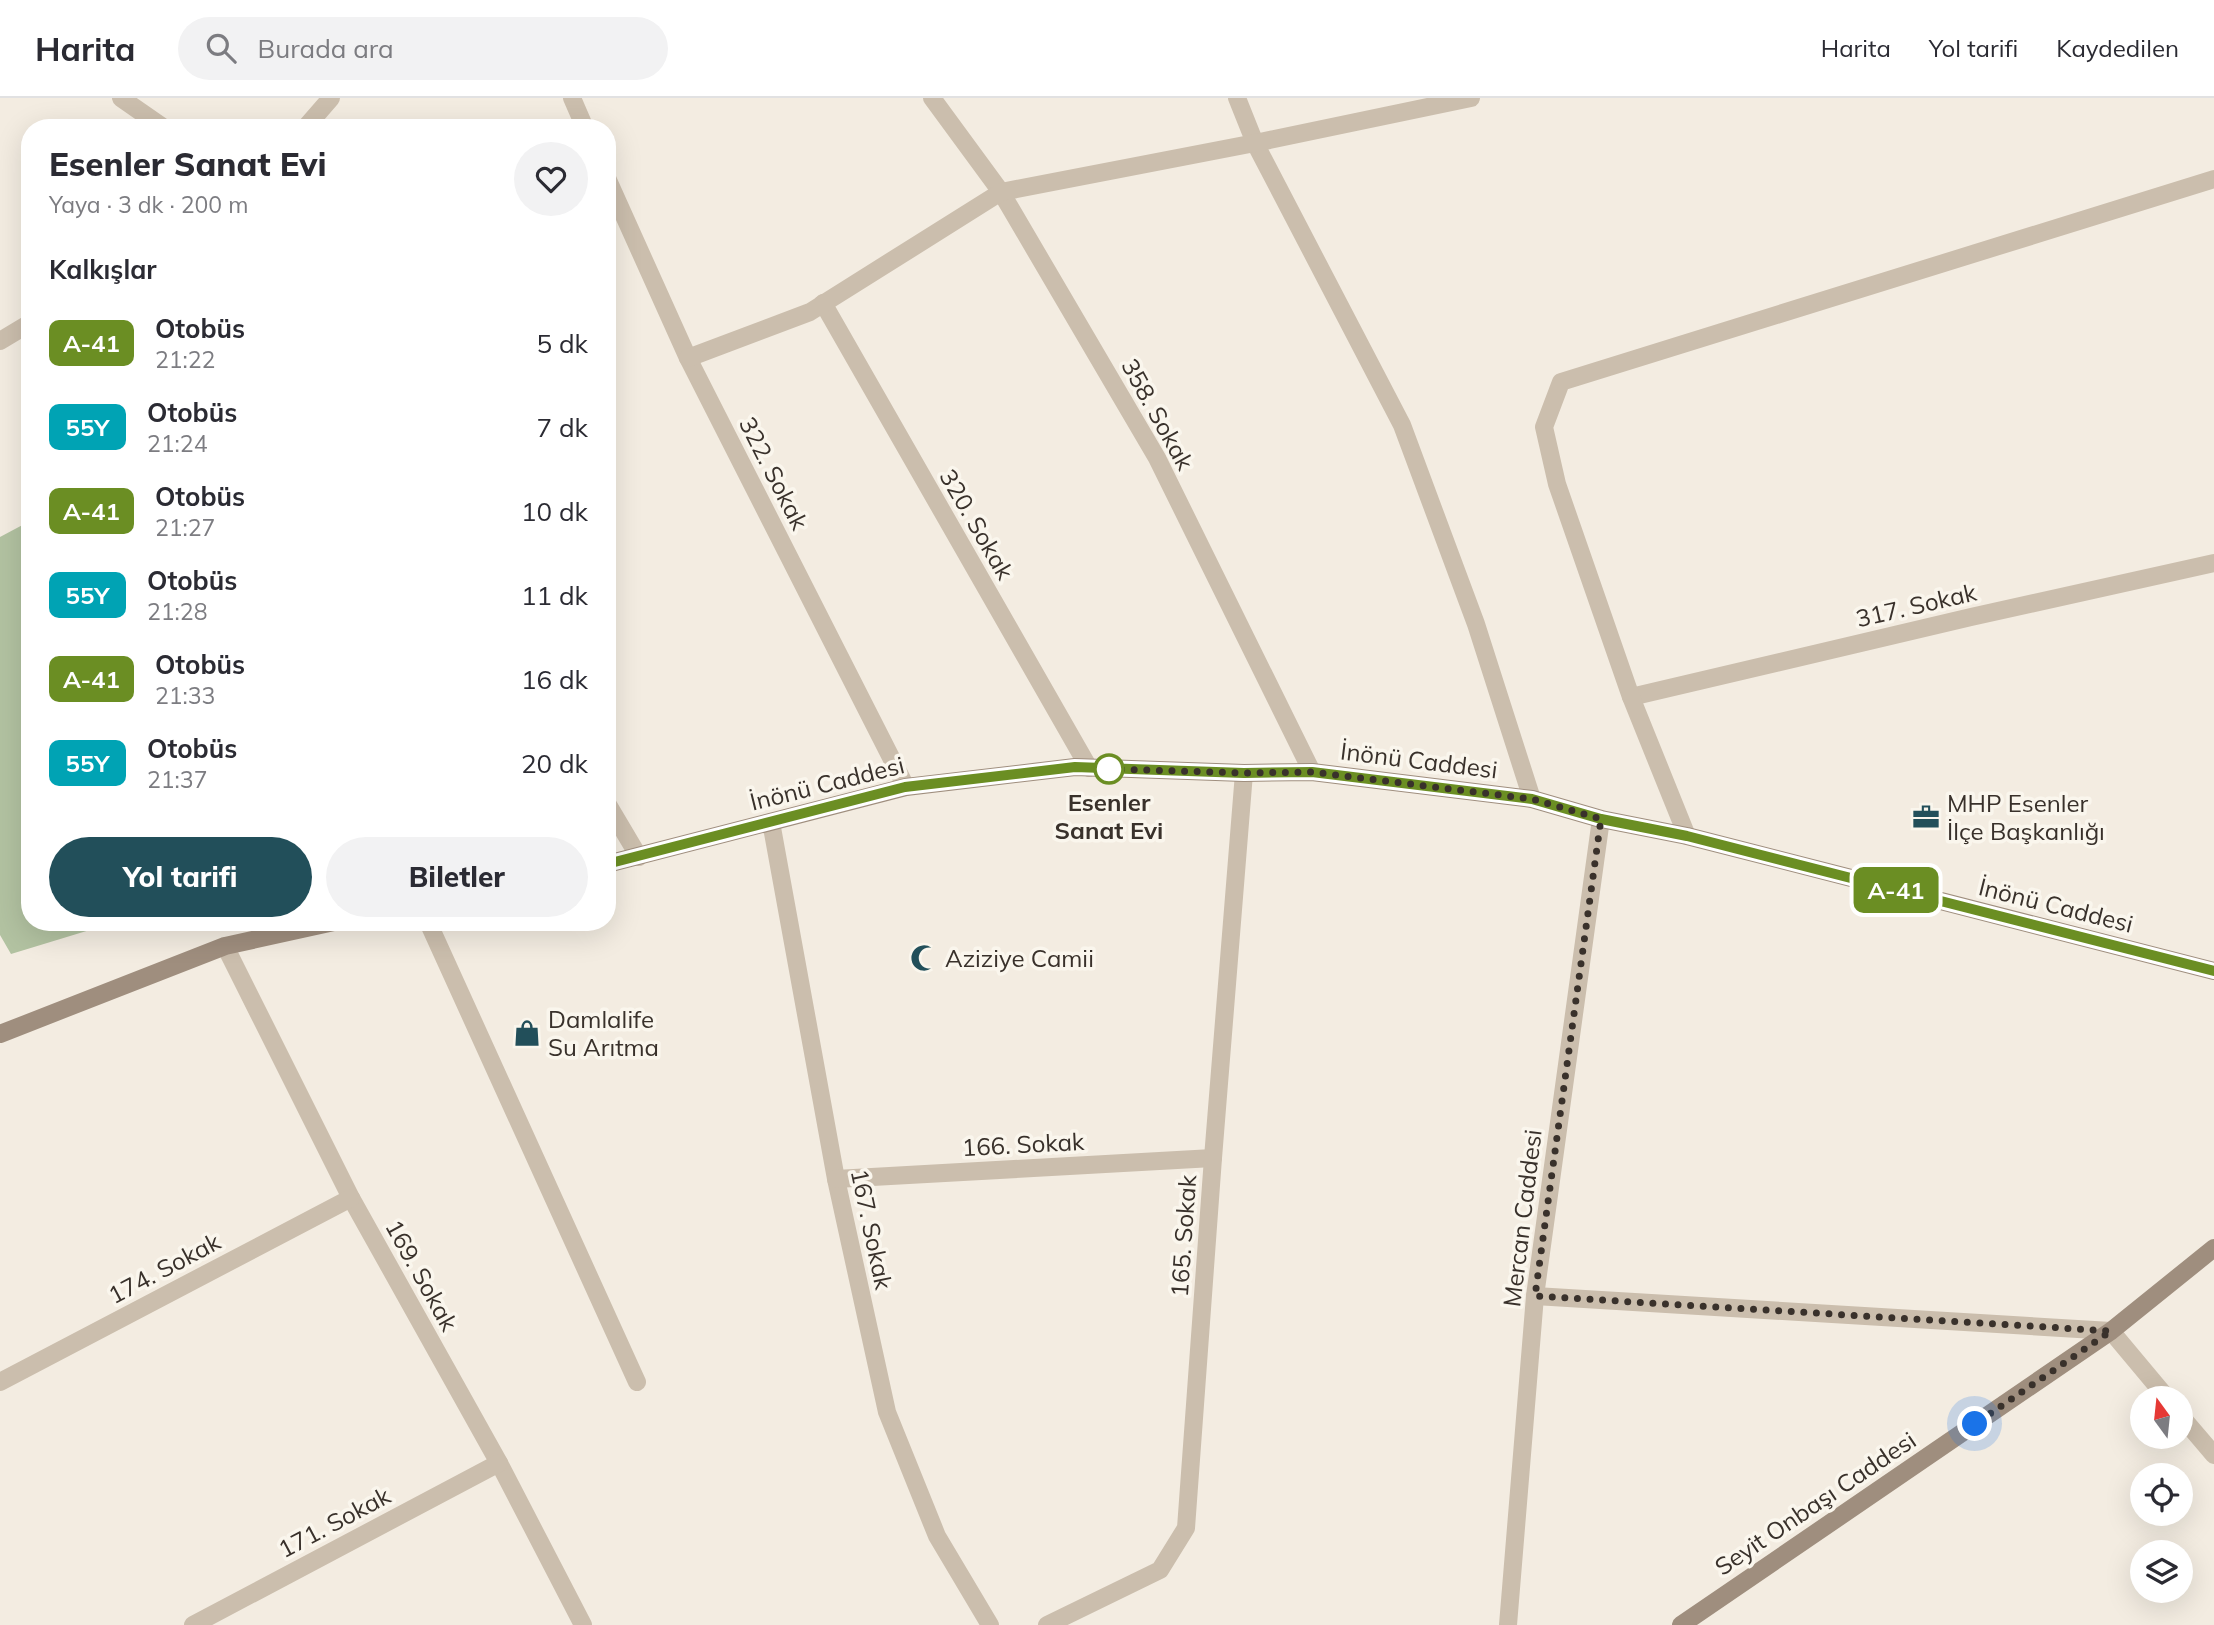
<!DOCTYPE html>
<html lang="tr">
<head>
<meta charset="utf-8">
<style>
  body { margin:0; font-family:Mulish,sans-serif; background:#f2f2f3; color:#2b2b33; height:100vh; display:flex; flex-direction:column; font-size:26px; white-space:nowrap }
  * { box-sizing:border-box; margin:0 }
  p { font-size:23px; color:#7c7c81 }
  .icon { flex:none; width:38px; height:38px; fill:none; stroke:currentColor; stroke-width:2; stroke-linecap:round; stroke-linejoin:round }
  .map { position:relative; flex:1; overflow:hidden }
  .panel { position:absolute; left:21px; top:21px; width:595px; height:812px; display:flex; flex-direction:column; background:#fff; border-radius:28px; box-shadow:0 7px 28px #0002 }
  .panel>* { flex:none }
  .badge { padding:0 14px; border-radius:10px; font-size:24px; line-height:46px }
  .needle { width:46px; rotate:345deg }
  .tools { position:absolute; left:2130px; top:1288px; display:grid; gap:14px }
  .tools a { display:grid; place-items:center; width:63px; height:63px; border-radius:50%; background:#fff; box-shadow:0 7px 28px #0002; font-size:35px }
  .you { position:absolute; width:35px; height:35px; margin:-18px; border:5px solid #fff; border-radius:50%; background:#1a73e8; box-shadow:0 0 0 10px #1a73e833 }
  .map>.badge { position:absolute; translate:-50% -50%; box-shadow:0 0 0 4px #fff }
  h2 { padding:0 28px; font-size:26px; line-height:63px }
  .round { display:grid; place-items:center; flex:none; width:74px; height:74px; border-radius:37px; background:#f2f2f3 }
  .summary { display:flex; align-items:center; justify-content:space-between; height:119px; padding:0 28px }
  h1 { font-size:33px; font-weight:800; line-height:52px }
  .primary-button { display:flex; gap:14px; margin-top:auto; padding:14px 28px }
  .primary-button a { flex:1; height:80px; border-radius:42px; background:#224f5a; color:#fff; font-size:28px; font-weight:800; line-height:80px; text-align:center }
  .primary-button a+a { background:#f2f2f3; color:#2b2b33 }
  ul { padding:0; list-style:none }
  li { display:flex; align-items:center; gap:21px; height:84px; padding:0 28px }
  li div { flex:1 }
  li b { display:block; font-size:26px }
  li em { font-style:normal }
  li .badge { min-width:77px; font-weight:700; text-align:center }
  header { display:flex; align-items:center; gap:42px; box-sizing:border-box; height:98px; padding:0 35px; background:#fff; border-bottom:2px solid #e1e1e2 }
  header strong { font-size:33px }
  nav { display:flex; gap:38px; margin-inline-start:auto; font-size:24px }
  .search { width:490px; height:63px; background:#f2f2f3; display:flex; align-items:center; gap:18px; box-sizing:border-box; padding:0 24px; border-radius:38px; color:#7c7c81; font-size:26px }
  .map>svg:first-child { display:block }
  .green { fill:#b2c2a1 }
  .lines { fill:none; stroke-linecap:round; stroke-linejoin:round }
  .street { stroke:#cbbead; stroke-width:18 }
  .secondary { stroke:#9f8e7e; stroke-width:18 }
  .line-casing { stroke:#fff; stroke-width:16 }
  .line { stroke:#6b8e23; stroke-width:10 }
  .walk { stroke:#39312b; stroke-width:7; stroke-dasharray:0 12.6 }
  .stop-dot { fill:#fff; stroke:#6b8e23; stroke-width:3.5 }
  .labels { text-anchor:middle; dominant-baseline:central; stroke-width:7; stroke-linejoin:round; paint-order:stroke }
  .street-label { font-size:24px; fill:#39312b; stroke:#faf6ed }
  .stop-label { font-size:24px; font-weight:bold; fill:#39312b; stroke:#faf6ed }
  .poi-label { font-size:24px; fill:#39312b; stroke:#faf6ed; text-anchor:start }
</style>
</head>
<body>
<header>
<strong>Harita</strong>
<div class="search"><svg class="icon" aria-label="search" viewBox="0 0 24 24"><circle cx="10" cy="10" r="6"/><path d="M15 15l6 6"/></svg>Burada ara</div>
<nav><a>Harita</a><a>Yol tarifi</a><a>Kaydedilen</a></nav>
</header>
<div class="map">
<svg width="2214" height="1527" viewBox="0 0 2214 1527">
  <rect width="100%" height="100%" fill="#f3ece1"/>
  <!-- green -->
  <path class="green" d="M 30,423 L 30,824 L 116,824 L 11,856 L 0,837 L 0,439 Z"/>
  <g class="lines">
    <!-- street -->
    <g class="street">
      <path d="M 121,0 L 164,30"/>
      <path d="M 572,0 L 585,30"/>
      <path d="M 932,0 L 1001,94 L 1157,360 L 1312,674"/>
      <path d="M 1237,0 L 1255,45 L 1402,327 L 1476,526 L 1532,701"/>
      <path d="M 305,30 L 331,0"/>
      <path d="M 607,80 L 688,260 L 906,689"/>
      <path d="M 823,205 L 1089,670"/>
      <path d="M 0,243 L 30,225"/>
      <path d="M 688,260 L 810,214 L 1001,94 L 1255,45 L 1471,0"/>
      <path d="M 1631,599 L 1971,519 L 2214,465"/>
      <path d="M 607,705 L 639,759"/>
      <path d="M 771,724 L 836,1081 L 887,1314 L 937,1438 L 990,1527"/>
      <path d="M 1687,738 L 1631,599 L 1557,386 L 1544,329 L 1561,284 L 2214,81"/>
      <path d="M 428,824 L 637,1284"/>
      <path d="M 225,848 L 351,1100 L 499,1365 L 583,1527"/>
      <path d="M 836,1081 L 1213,1060"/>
      <path d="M 1535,1198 L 2111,1233 L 2167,1300"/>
      <path d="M 0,1284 L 351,1100"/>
      <path d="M 2180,1317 L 2214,1357"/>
      <path d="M 193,1527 L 499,1365"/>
      <path d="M 1047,1527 L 1160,1472 L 1186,1430 L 1213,1060 L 1244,675"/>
      <path d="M 1508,1527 L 1535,1198 L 1601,721"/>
    </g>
    <!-- secondary -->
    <g class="secondary">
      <path d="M 607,766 L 906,689 L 1075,669 L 1244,675 L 1312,674 L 1532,701 L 1601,721 L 1687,738 L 2214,873"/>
      <path d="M 0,936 L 225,848 L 334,824"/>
      <path d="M 1681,1527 L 2111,1233 L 2214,1150"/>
    </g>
  </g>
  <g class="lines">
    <defs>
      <path id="line" d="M 607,766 L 905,689 L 1075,669 L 1244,675 L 1312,674 L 1532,701 L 1601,721 L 1687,738 L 2214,873"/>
    </defs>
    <!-- line casing -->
    <use href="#line" class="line-casing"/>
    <!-- line -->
    <use href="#line" class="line"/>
    <!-- walk -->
    <path class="walk" d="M 1109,671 L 1244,675 L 1312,674 L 1532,701 L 1601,721 L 1535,1198 L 2111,1233 L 1975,1326"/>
  </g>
  <!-- icons -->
  <defs>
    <symbol id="office-bare" viewBox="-9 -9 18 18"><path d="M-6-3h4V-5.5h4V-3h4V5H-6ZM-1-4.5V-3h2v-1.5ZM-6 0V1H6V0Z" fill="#224f5a" stroke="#faf6ed" stroke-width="2.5" paint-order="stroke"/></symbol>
    <symbol id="mosque-bare" viewBox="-9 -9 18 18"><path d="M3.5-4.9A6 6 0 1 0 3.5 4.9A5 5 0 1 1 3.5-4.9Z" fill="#224f5a" stroke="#faf6ed" stroke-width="2.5" paint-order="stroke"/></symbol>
    <symbol id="shop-bare" viewBox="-9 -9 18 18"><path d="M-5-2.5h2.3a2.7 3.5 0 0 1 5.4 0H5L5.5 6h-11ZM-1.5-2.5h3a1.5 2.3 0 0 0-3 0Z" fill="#224f5a" stroke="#faf6ed" stroke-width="2.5" paint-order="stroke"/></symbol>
  </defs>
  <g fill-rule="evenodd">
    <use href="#office-bare" x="1907" y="700" width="38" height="38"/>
    <use href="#mosque-bare" x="905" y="841" width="38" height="38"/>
    <use href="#shop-bare" x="508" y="916" width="38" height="38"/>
  </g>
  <!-- markers -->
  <circle class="stop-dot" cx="1109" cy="671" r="14"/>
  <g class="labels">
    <!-- street labels -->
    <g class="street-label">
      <text transform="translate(1158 316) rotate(61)">358. Sokak</text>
      <text transform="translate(774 375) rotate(63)">322. Sokak</text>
      <text transform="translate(977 426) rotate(60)">320. Sokak</text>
      <text transform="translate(1916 507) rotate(-13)">317. Sokak</text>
      <text transform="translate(1419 662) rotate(7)">İnönü Caddesi</text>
      <text transform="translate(827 685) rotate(-14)">İnönü Caddesi</text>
      <text transform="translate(2056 807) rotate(14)">İnönü Caddesi</text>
      <text transform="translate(1023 1046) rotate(-3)">166. Sokak</text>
      <text transform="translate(1522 1120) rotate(-83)">Mercan Caddesi</text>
      <text transform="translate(872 1131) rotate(78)">167. Sokak</text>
      <text transform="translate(1183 1138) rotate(-86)">165. Sokak</text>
      <text transform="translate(164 1170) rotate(-28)">174. Sokak</text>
      <text transform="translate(422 1177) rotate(61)">169. Sokak</text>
      <text transform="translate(1815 1405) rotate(-34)">Seyit Onbaşı Caddesi</text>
      <text transform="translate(334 1424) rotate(-28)">171. Sokak</text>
    </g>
    <!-- stop labels -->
    <g class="stop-label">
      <text x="1109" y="704">Esenler<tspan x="1109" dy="28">Sanat Evi</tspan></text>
    </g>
    <!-- poi labels -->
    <g class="poi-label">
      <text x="1947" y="705">MHP Esenler<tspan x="1947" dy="28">İlçe Başkanlığı</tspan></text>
      <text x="945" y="860">Aziziye Camii</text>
      <text x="548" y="921">Damlalife<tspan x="548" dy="28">Su Arıtma</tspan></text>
    </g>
  </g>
</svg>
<div class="tools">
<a><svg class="needle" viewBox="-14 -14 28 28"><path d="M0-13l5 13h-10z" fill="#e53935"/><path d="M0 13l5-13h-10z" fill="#7c7c81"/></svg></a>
<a><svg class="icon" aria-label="locate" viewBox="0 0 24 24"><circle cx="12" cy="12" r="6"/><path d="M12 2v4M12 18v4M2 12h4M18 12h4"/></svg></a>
<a><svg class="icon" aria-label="layers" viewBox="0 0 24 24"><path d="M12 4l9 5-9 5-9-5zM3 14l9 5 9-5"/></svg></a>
</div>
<div class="you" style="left:1975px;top:1326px"></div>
<b class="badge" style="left:1896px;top:792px;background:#6b8e23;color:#fff">A-41</b>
<section class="panel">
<div class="summary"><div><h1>Esenler Sanat Evi</h1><p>Yaya · 3 dk · 200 m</p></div><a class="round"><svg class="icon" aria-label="heart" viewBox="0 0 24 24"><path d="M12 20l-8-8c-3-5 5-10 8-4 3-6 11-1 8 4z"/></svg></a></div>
<h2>Kalkışlar</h2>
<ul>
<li><span class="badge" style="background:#6b8e23;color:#fff">A-41</span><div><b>Otobüs</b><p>21:22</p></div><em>5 dk</em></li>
<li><span class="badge" style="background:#00a3b4;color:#fff">55Y</span><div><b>Otobüs</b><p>21:24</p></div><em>7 dk</em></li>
<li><span class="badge" style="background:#6b8e23;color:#fff">A-41</span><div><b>Otobüs</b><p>21:27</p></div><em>10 dk</em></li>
<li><span class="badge" style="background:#00a3b4;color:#fff">55Y</span><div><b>Otobüs</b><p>21:28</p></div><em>11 dk</em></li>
<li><span class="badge" style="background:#6b8e23;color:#fff">A-41</span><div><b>Otobüs</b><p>21:33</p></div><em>16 dk</em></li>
<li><span class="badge" style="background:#00a3b4;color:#fff">55Y</span><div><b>Otobüs</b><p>21:37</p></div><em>20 dk</em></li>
</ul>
<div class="primary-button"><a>Yol tarifi</a><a>Biletler</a></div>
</section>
</div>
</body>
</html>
